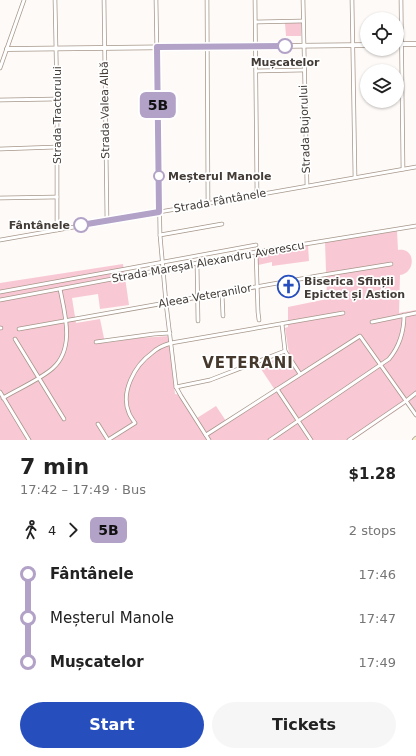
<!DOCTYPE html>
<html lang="en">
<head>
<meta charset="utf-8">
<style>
  body { margin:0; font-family:"DejaVu Sans",sans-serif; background:#f6f6f6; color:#222; height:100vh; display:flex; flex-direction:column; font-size:15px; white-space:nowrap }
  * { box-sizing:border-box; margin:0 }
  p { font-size:13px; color:#767676 }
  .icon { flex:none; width:22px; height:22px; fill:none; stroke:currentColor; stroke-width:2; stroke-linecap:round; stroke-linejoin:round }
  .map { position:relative; height:440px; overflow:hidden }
  .panel { display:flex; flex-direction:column; background:#fff; flex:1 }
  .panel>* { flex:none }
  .badge { padding:0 8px; border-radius:6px; font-size:14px; line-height:26px }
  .buttons { position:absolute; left:360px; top:12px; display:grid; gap:8px }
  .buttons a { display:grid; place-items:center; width:44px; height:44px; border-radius:50%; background:#fff; box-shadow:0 1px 3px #0004; font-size:20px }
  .map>.badge { position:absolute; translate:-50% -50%; box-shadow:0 0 0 2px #fff }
  .legs { display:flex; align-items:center; gap:6px; height:44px; padding:0 20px; font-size:13px }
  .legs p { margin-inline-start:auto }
  .summary { display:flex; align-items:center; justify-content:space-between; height:68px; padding:0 20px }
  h1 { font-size:22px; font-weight:600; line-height:30px }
  .primary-button { display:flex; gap:8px; margin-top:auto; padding:8px 20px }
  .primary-button a { flex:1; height:46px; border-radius:24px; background:#274ebd; color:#fff; font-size:16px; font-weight:600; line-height:46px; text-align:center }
  .primary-button a+a { background:#f6f6f6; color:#222 }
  ul { padding:0 20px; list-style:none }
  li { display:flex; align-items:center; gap:14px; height:44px; font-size:15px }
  li i { display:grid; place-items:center; width:6px; height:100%; margin:0 5px; background:currentColor }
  li i::after { content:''; width:10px; height:10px; margin:-5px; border:3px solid; border-radius:50%; background:#fff }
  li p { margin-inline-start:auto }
  li:first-child i { background:linear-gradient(#0000 50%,currentColor 0) }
  li:last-child i { background:linear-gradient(currentColor 50%,#0000 0) }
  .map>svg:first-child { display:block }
  .green { fill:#f9c8d5 }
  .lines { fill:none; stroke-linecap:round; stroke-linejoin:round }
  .minor-casing { stroke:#a6978a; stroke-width:4.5 }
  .tertiary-casing { stroke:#a6978a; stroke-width:5.5 }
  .secondary-casing { stroke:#a6978a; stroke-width:6 }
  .minor { stroke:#fff; stroke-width:3 }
  .tertiary { stroke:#fff; stroke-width:4 }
  .secondary { stroke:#f8f1d0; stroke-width:4.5 }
  .line-1-casing { stroke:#fff; stroke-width:9 }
  .line-1 { stroke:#b2a2c7; stroke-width:6 }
  .stop-1-dot { fill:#fff; stroke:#b2a2c7; stroke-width:2 }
  .labels { text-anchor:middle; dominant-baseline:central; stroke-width:3.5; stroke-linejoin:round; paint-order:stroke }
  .stop-label { font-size:11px; font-weight:bold; fill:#423b36; stroke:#fff }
  .street-label { font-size:11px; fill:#423b36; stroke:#fff }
  .poi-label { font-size:11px; font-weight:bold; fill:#423b36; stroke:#fff; text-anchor:start }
  .district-label { font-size:15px; font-weight:bold; letter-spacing:1px; fill:#45392d; stroke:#fff }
</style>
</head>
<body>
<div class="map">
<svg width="416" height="440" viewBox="0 0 416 440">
  <rect width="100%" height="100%" fill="#fdfaf7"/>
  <!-- green -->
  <g class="green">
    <path d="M 285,23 L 301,23 L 301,36 L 286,36 Z"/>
    <path d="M 397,231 L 398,250 C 416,247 416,273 400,275 L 399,313 L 416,310 L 416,416 L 406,404 L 353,440 L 0,440 L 0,283 L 123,264 L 129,305 L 100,309 L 98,294 L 72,298 L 76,323 L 100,319 L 105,343 L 139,338 L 169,336 L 175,394 L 182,395 L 197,418 L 216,406 L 226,421 L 275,390 L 259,366 L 289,354 L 285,328 L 288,327 L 288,307 L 327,299 L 325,242 Z"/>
    <path d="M 308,245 L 309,261 L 272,266 L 272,262 L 258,265 L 258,253 Z"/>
  </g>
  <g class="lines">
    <defs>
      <g id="minor">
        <path d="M 55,0 L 57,99 L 57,230"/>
        <path d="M 104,0 L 107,221"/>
        <path d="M 156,0 L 160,235 L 166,303 L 176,387 L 181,396 L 209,440"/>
        <path d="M 207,0 L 208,203"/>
        <path d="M 255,0 L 257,194"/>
        <path d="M 303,0 L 307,186"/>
        <path d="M 352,0 L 355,177"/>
        <path d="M 401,0 L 403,169"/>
        <path d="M 256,22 L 303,21"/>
        <path d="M 0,68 L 24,0"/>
        <path d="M 256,71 L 304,70"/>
        <path d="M 0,100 L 57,99"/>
        <path d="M 0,149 L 57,147"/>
        <path d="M 0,198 L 57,197"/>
        <path d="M 160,235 L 222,224"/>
        <path d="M 0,240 L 416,167"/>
        <path d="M 256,252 L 258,312 L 259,320"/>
        <path d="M 197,263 L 198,321"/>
        <path d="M 0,292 L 256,245"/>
        <path d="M 222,293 L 223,316"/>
        <path d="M 0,300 L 256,252 L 416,226"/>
        <path d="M 372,322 L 416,313"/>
        <path d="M 282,324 L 285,351 L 300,374"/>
        <path d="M 0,328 L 1,328"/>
        <path d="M 19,329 L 317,276 L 391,264"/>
        <path d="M 15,339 L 64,419"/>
        <path d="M 96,342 L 154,334 L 170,333"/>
        <path d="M 176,387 L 210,380 L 285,351"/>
        <path d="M 277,389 L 311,440"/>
        <path d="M 0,392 L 29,440"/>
        <path d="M 3,398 C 18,389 41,379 53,368 C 75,348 65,314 60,289"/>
        <path d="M 98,424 L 108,440"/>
        <path d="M 206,435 L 360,336 L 416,415"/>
        <path d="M 108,440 L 135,423 C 133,420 130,416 129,413 C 120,392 135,365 152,353 C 157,348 164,345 171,343 L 343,313"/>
        <path d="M 270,440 L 389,359 C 399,347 404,331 404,315"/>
        <path d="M 349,440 L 406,401 L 416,393"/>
      </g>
      <g id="tertiary">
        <path d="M 397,44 L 416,44"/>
        <path d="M 7,49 L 367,45"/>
      </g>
      <path id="secondary" d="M 415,440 L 416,439"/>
    </defs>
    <!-- minor casing -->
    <use href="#minor" class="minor-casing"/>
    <!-- tertiary casing -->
    <use href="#tertiary" class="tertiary-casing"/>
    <!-- secondary casing -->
    <use href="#secondary" class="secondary-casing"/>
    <!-- minor -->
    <use href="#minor" class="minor"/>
    <!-- tertiary -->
    <use href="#tertiary" class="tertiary"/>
    <!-- secondary -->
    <use href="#secondary" class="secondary"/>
  </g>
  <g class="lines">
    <defs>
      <path id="line-1" d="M 81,225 L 159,212 L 157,47 L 285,46"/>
    </defs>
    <!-- line-1 casing -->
    <use href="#line-1" class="line-1-casing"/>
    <!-- line-1 -->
    <use href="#line-1" class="line-1"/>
  </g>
  <!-- icons -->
  <defs>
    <symbol id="church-ring" viewBox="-11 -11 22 22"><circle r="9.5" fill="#fff" stroke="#274ebd" stroke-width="1.5"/><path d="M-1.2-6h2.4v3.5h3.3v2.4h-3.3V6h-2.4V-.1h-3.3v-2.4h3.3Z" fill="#274ebd"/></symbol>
  </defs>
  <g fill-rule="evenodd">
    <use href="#church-ring" x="276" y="274" width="25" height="25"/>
  </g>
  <!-- markers -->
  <g class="stop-1-dot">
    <circle cx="285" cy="46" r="7"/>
    <circle cx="159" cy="176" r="5"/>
    <circle cx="81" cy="225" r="7"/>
  </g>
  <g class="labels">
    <!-- stop labels -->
    <g class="stop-label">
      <text x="285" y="62">Mușcatelor</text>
      <text x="168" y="176" text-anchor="start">Meșterul Manole</text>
      <text x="70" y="225" text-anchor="end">Fântânele</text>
    </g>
    <!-- street labels -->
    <g class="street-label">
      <text transform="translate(105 110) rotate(-91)">Strada Valea Albă</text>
      <text transform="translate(57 115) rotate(-90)">Strada Tractorului</text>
      <text transform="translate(305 129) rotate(-92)">Strada Bujorului</text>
      <text transform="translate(220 201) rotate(-10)">Strada Fântânele</text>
      <text transform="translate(208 262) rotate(-10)">Strada Mareșal Alexandru Averescu</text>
      <text transform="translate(205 296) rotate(-10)">Aleea Veteranilor</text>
    </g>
    <!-- poi labels -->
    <g class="poi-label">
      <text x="304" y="281">Biserica Sfinții<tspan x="304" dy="13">Epictet și Astion</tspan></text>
    </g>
    <!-- district labels -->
    <g class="district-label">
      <text x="248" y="363">VETERANI</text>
    </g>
  </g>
</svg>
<div class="buttons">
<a><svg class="icon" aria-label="locate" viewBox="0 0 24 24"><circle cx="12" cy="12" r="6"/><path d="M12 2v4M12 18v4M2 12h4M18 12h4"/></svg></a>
<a><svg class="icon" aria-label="layers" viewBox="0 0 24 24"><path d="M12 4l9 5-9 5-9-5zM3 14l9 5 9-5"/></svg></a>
</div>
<b class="badge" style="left:158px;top:105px;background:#b2a2c7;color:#111">5B</b>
</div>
<section class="panel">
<div class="summary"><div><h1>7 min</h1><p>17:42 – 17:49 · Bus</p></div><b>$1.28</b></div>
<div class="legs"><svg class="icon" aria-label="walk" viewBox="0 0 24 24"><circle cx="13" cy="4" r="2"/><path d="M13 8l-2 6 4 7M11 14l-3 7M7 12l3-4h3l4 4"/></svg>4<svg class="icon" aria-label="forward" viewBox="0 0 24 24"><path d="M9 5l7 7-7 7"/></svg><b class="badge" style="background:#b2a2c7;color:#111">5B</b><p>2 stops</p></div>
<ul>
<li><i style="color:#b2a2c7"></i><b>Fântânele</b><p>17:46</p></li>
<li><i style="color:#b2a2c7"></i><span>Meșterul Manole</span><p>17:47</p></li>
<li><i style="color:#b2a2c7"></i><b>Mușcatelor</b><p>17:49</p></li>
</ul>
<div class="primary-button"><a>Start</a><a>Tickets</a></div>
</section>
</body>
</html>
